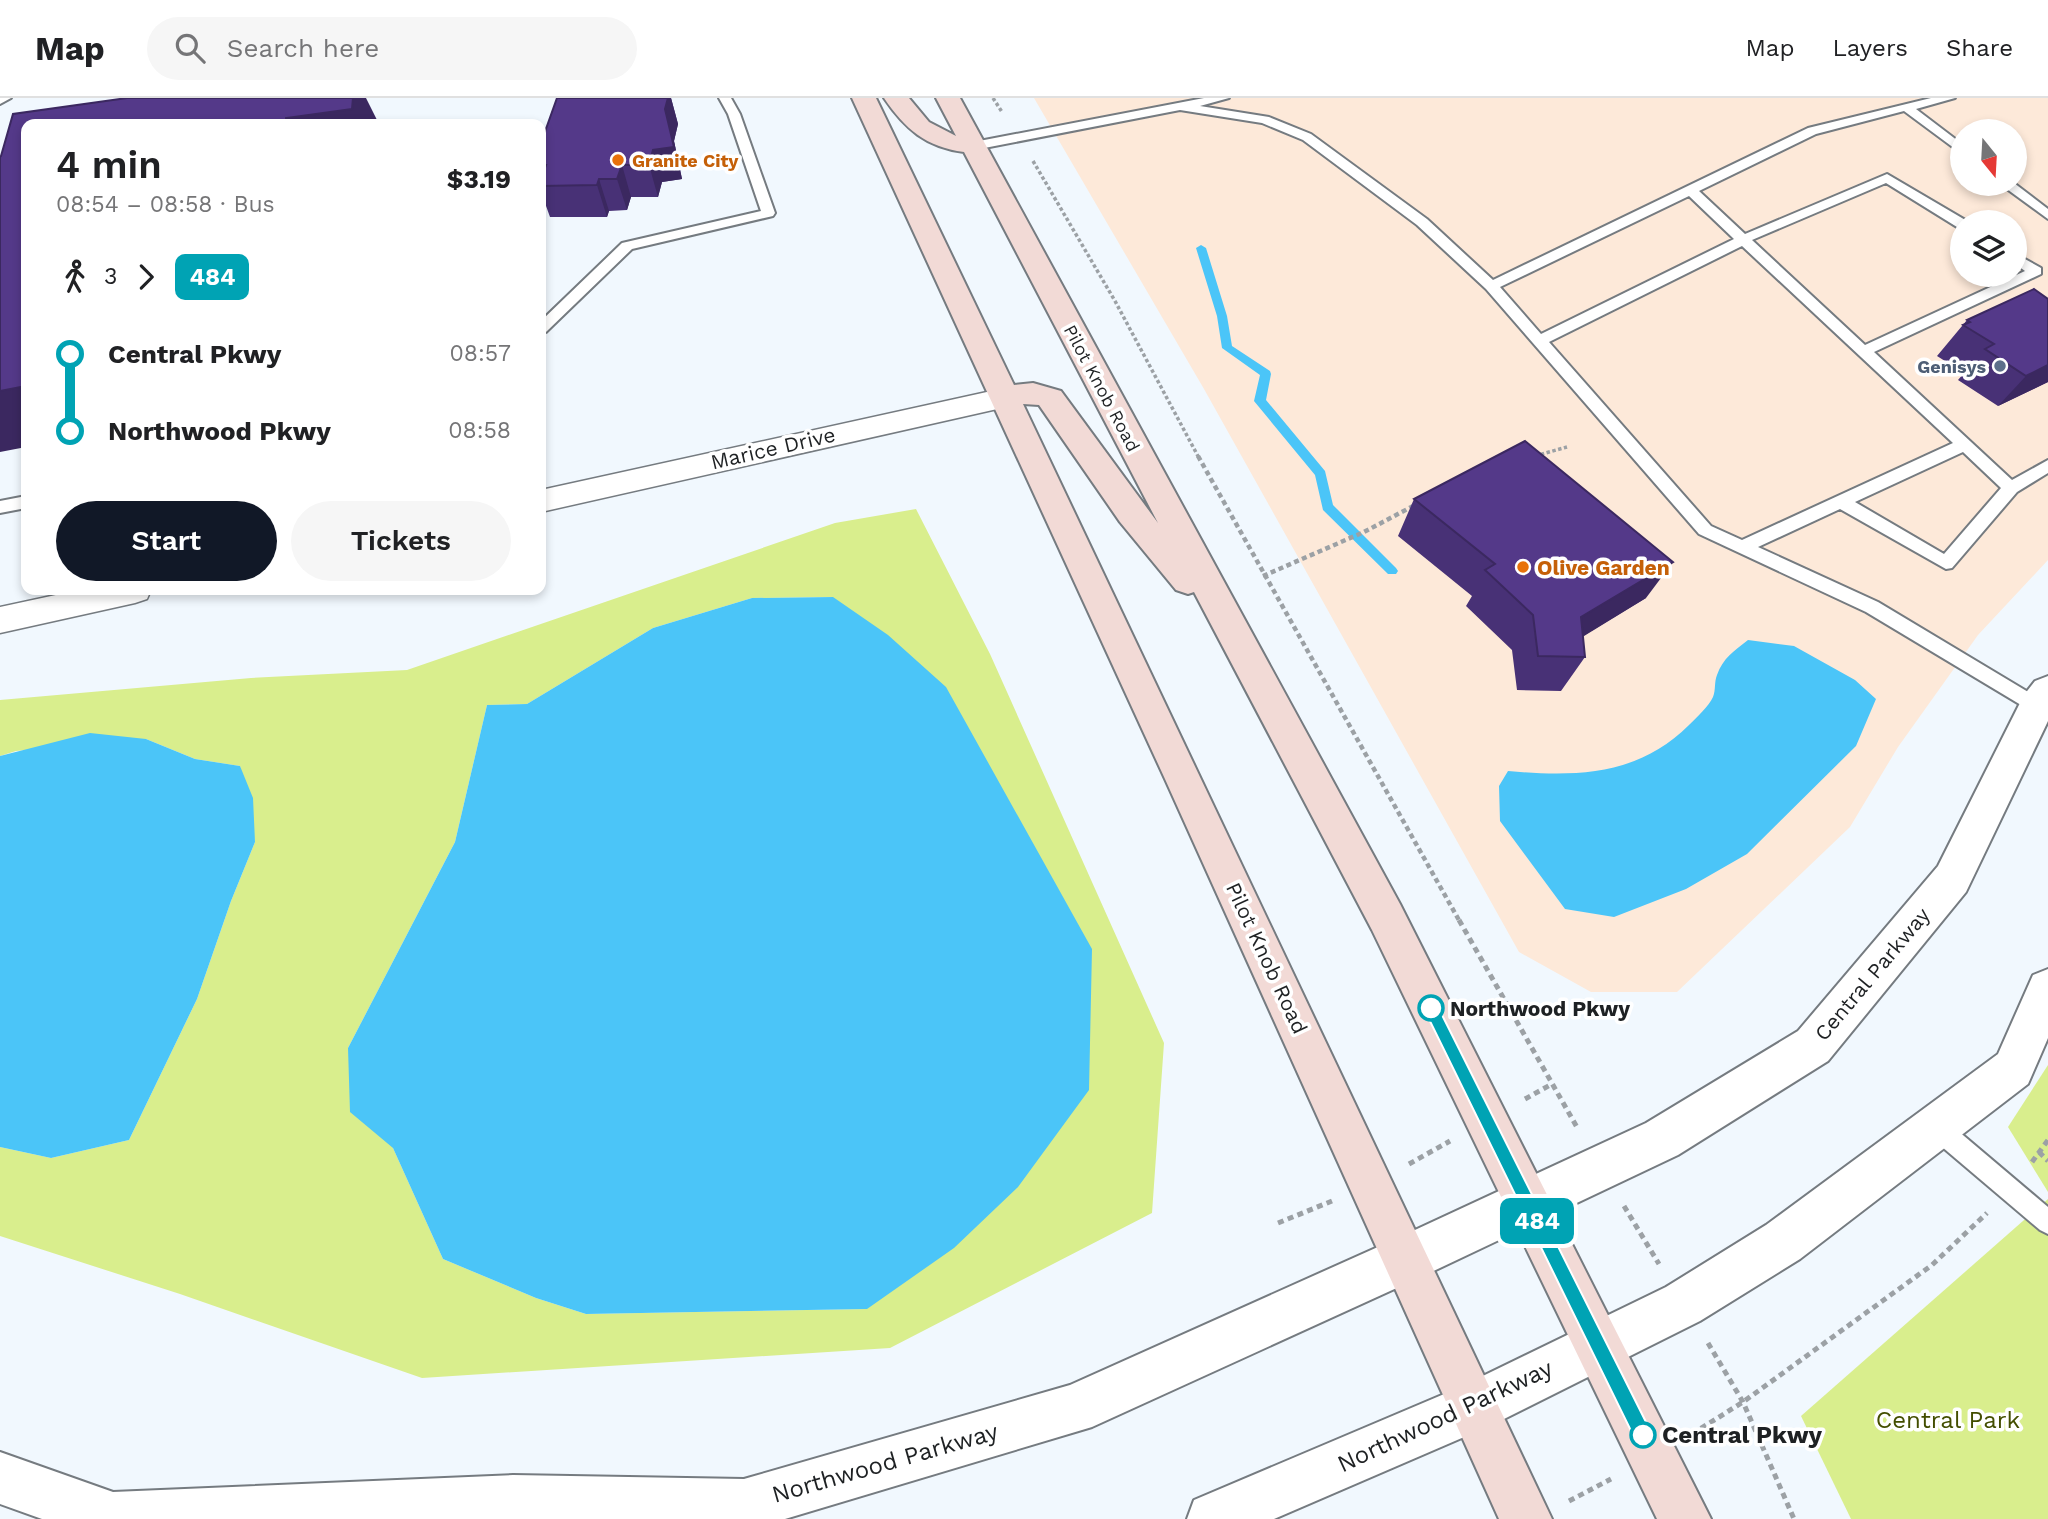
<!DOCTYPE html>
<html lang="en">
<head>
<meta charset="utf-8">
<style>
  body { margin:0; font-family:"Work Sans",sans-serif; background:#f6f6f6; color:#202124; height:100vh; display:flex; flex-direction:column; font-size:26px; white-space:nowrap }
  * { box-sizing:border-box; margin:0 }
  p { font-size:23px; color:#757577 }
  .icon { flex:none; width:38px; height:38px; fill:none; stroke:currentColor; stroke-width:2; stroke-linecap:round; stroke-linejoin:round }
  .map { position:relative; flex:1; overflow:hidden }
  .drawer { position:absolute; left:21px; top:21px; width:525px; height:476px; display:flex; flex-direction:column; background:#fff; border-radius:14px; box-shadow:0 4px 10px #0003 }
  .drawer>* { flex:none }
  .badge { padding:0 14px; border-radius:10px; font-size:24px; line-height:46px }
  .needle { width:46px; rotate:162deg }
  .tools { position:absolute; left:1950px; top:21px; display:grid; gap:14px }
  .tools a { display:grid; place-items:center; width:77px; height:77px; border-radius:50%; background:#fff; box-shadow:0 4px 10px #0003; font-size:35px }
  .map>.badge { position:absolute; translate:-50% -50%; box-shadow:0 0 0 4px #fff }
  .legs { display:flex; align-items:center; gap:10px; height:77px; padding:0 35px; font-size:23px }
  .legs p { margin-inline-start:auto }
  .head { display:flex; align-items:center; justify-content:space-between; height:119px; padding:0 35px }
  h1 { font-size:38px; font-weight:600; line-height:52px }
  .button { display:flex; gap:14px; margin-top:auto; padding:14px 35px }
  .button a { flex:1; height:80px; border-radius:42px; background:#111827; color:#fff; font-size:28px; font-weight:600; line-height:80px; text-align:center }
  .button a+a { background:#f6f6f6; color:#202124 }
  ul { padding:0 35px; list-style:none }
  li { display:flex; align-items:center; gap:24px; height:77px; font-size:26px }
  li i { display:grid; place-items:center; width:10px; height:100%; margin:0 9px; background:currentColor }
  li i::after { content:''; width:18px; height:18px; margin:-9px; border:5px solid; border-radius:50%; background:#fff }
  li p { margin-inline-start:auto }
  li:first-child i { background:linear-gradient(#0000 50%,currentColor 0) }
  li:last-child i { background:linear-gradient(currentColor 50%,#0000 0) }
  header { display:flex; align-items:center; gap:42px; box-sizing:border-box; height:98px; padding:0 35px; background:#fff; border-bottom:2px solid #e0e0e0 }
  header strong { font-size:33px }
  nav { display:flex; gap:38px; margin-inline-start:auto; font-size:24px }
  .search { width:490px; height:63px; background:#f6f6f6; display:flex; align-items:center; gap:18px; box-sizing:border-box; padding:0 24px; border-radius:38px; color:#757577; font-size:26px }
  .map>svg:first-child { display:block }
  .commercial { fill:#fde9d9; fill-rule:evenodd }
  .green { fill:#d9ee8d; fill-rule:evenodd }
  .water { fill:#4bc5f8 }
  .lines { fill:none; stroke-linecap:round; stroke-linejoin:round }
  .stream { fill:#4bc5f8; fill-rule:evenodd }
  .service-casing { stroke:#757b80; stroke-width:4 }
  .minor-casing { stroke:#757b80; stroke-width:3 }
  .tertiary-casing { stroke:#757b80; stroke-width:4 }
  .secondary-casing { stroke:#757b80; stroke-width:4 }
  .path-far2 { stroke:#9ca1a5; stroke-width:3.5; stroke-dasharray:3.5 2.5; stroke-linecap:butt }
  .path-far1 { stroke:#9ca1a5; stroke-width:4.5; stroke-dasharray:5 3.5; stroke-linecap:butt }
  .path { stroke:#9ca1a5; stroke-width:5; stroke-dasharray:6 4.5; stroke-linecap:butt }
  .service { fill:#fff; fill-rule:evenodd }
  .minor { fill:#fff; fill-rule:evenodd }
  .tertiary { fill:#fff; fill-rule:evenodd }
  .secondary { fill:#f2dad6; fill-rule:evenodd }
  .wall { fill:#483176 }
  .shaded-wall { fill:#3b2860 }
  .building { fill:#543989; stroke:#3b2860; stroke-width:2 }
  .line-1 { fill:#00a3b4; stroke:#fff; stroke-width:2 }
  .food-dot { fill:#e8710a; stroke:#fff; stroke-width:2.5 }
  .service-dot { fill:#5c6f8a; stroke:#fff; stroke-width:2.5 }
  .stop-1-dot { fill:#fff; stroke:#00a3b4; stroke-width:3.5 }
  .labels { text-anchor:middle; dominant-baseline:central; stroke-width:7; stroke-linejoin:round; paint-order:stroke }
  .far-food-label { font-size:18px; font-weight:bold; fill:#c56008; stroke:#fff; text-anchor:start }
  .far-service-label { font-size:18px; font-weight:bold; fill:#4e5e75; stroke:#fff; text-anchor:end }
  .far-street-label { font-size:18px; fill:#1e2123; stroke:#fff }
  .street-label { font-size:21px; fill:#1e2123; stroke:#fff }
  .food-label { font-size:21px; font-weight:bold; fill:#c56008; stroke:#fff; text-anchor:start }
  .stop-label { font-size:21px; font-weight:bold; fill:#1e2123; stroke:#fff; text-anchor:start }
  .near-street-label { font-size:24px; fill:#1e2123; stroke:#fff }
  .near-park-label { font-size:24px; fill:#434e00; stroke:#fff }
  .near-stop-label { font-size:24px; font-weight:bold; fill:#1e2123; stroke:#fff; text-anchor:start }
</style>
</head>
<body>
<header>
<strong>Map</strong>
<div class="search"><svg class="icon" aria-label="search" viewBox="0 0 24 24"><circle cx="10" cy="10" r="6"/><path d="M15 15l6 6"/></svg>Search here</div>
<nav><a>Map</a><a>Layers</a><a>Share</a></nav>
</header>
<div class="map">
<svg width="2048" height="1421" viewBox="0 0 2048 1421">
  <rect width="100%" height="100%" fill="#f1f8fe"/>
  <!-- commercial -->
  <path class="commercial" d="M 1034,0 L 2048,0 L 2048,462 L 1978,537 L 1898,649 L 1850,729 L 1677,894 L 1591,894 L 1519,854 L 1204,291 ZM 1962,33 L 2014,33 L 2014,86 L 1962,86 ZM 1962,124 L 2014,124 L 2014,177 L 1962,177 Z"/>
  <!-- green -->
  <g class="green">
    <path d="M 916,411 L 990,556 L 1164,945 L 1152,1115 L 890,1250 L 422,1280 L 180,1196 L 0,1138 L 0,1049 L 51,1060 L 129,1042 L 197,901 L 231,803 L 255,744 L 240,668 L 195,661 L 146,641 L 16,653 L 0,658 L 0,602 L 251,580 L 407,572 L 835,425 ZM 833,499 L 867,1211 L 586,1216 L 536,1200 L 443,1161 L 348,950 L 455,744 L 487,607 L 527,606 L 653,530 L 752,500 Z"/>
    <path d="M 2048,967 L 2048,1094 L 2008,1029 Z"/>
    <path d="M 2048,1101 L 2048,1421 L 1851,1421 L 1801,1318 Z"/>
  </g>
  <!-- water -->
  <g class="water">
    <path d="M 833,499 L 888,537 L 946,589 L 1092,851 L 1089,992 L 1018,1089 L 954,1150 L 867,1211 L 586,1216 L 536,1200 L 443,1161 L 393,1050 L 350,1014 L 348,950 L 455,744 L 487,607 L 527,606 L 653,530 L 752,500 Z"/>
    <path d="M 1748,542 L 1794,548 L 1855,582 L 1876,601 L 1856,648 L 1747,756 L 1686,791 L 1614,819 L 1565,811 L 1500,723 L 1499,688 L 1508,673 C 1576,679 1638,678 1689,627 C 1696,620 1709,608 1713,599 C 1716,592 1714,584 1717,577 C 1723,560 1734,553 1748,542 Z"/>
    <path d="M 90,635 L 146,641 L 195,661 L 240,668 L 253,700 L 255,744 L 231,803 L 197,901 L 129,1042 L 51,1060 L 0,1049 L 0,658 Z"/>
  </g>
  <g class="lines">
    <!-- stream -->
    <path class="stream" d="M 1201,147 L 1206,150 L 1227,218 L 1232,248 L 1270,273 L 1271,276 L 1266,302 L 1325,373 L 1333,407 L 1396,470 L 1398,473 L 1396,476 L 1388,476 L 1323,412 L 1315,377 L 1254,303 L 1260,277 L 1222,250 L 1217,218 L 1196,150 Z"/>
    <defs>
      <g id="service">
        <path d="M 0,0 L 11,0 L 0,6 Z"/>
        <path d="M 719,0 L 731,0 L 740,16 L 775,115 L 773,118 L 632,151 L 546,234 L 541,236 L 541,223 L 622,145 L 761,113 L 728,16 Z"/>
        <path d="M 1204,0 L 1229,0 L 1200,8 L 1269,19 L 1311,36 L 1427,121 L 1493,182 L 1808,30 L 1931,0 L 1955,0 L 1916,11 L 1962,46 L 1962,56 L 1904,13 L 1816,36 L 1699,93 L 1745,136 L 1887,76 L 1967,123 L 1962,124 L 1962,130 L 1957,129 L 1886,85 L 1752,142 L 1865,247 L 2025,173 L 2014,165 L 2014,155 L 2041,170 L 2041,176 L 1874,254 L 2012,382 L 2048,362 L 2048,375 L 2017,394 L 1952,470 L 1946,471 L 1840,411 L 1758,449 L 1878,504 L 2043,603 L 2046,608 L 2043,613 L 2037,615 L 2031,613 L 1866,514 L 1699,436 L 1486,191 L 1417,127 L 1303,42 L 1262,25 L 1180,12 L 974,52 L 968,48 L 974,44 ZM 1689,98 L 1734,141 L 1541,236 L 1500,189 ZM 1742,148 L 1953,345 L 1742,442 L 1711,428 L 1549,244 ZM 1963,354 L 2001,390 L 1944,456 L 1855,404 Z"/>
        <path d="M 2014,85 L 2048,111 L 2048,121 L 2000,86 Z"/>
        <path d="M 26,398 L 26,410 L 0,415 L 0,403 Z"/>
        <path d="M 1936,1018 L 1944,1021 L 2048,1109 L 2048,1136 L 2040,1132 L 1928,1037 L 1925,1029 L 1928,1021 Z"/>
      </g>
      <g id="minor">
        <path d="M 1005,290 L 1015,293 L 1020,300 L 1015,307 L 541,414 L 541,392 Z"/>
        <path d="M 79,492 L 151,492 L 147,501 L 135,505 L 0,535 L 0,509 Z"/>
      </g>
      <g id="tertiary">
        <path d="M 2048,578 L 2048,623 L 1966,794 L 1828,963 L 1678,1057 L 1423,1178 L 1092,1329 L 785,1421 L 42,1421 L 0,1406 L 0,1354 L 113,1394 L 513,1377 L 744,1381 L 1070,1287 L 1389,1144 L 1646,1025 L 1798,933 L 1938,768 L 2024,597 L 2035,583 Z"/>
        <path d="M 2048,871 L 2048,940 L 2028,986 L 1800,1161 L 1700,1223 L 1492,1327 L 1274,1421 L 1187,1421 L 1194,1402 L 1456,1291 L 1666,1189 L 1766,1127 L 1998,956 L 2033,877 Z"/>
      </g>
      <path id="secondary" d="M 852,0 L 876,0 L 1014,287 L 1033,285 L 1061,293 L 1158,425 L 964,54 C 926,49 905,31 884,0 L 909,0 L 929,24 L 956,38 L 936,0 L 960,0 L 1400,806 L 1711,1421 L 1657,1421 L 1372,832 L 1194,494 L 1188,496 L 1176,492 L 1120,424 L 1039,307 L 1023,306 L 1552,1421 L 1499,1421 L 1165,681 Z"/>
    </defs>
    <!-- service casing -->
    <use href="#service" class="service-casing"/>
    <!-- minor casing -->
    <use href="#minor" class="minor-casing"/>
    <!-- tertiary casing -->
    <use href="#tertiary" class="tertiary-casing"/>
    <!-- secondary casing -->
    <use href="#secondary" class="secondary-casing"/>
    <!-- path-far2 -->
    <g class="path-far2">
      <path d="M 993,0 L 1002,14"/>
      <path d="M 1033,63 L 1115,203 L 1199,360"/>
      <path d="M 1535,358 L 1567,349"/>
    </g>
    <!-- path-far1 -->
    <g class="path-far1">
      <path d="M 1198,358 L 1460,824"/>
      <path d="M 1263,478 L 1364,434 L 1415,407"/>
    </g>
    <!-- path -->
    <g class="path">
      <path d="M 1459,822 L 1578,1031"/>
      <path d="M 1525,1001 L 1552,986"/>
      <path d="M 2039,1054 L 2048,1063"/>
      <path d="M 2032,1064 L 2048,1042"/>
      <path d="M 1409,1066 L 1450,1043"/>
      <path d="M 1624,1108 L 1659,1166"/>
      <path d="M 1278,1125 L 1332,1103"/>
      <path d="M 1708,1245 L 1743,1304 L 1794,1421"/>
      <path d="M 1692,1336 L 1743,1304 L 1932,1167 L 1987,1115"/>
      <path d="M 1569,1403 L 1611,1381"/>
    </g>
    <!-- service -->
    <use href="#service" class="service"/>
    <!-- minor -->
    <use href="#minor" class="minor"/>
    <!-- tertiary -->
    <use href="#tertiary" class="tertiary"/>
    <!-- secondary -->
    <use href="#secondary" class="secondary"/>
  </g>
  <!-- wall -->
  <g class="wall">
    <path d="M 557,0 L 671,0 L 678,26 L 674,43 L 682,81 L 662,84 L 658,99 L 631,99 L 627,112 L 609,113 L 607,119 L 550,119 L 541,94 L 541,45 Z"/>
    <path d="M 2048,201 L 2048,284 L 1998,308 L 1958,282 L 1964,275 L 1937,258 L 1967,222 Z"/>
    <path d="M 1414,401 L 1646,500 L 1583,538 L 1585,559 L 1561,593 L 1517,592 L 1512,552 L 1466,508 L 1472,498 L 1398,438 Z"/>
  </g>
  <!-- shaded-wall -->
  <g class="shaded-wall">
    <path d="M 353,0 L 366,0 L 379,26 L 286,26 L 286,20 Z"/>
    <path d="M 668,0 L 671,0 L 678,26 L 674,43 L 682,81 L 662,84 L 658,99 L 649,67 Z"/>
    <path d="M 622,67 L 631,99 L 627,112 L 617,81 Z"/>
    <path d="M 599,81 L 609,113 L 607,119 L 597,87 Z"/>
    <path d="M 2048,267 L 2048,284 L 1998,308 L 2026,278 Z"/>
    <path d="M 26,288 L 26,349 L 0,354 L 0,293 Z"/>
    <path d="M 1673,464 L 1646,500 L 1558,554 L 1581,519 Z"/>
  </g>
  <!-- building -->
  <g class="building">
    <path d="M 127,0 L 353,0 L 352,11 L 286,20 L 286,26 L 26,26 L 26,288 L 0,293 L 0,59 L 1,58 L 13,16 Z"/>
    <path d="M 557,0 L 668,0 L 665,11 L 674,49 L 653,52 L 649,67 L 622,67 L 617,81 L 599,81 L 597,87 L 541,88 L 541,81 L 546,67 L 541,67 L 541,45 Z"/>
    <path d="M 2034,191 L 2048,201 L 2048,267 L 2026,278 L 1985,251 L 1994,246 L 1963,227 L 1970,224 L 1967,222 Z"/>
    <path d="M 1525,343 L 1673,464 L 1581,519 L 1585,559 L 1538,558 L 1533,517 L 1485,472 L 1495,466 L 1414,401 Z"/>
  </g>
  <!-- line-1 -->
  <path class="line-1" d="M 1431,902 L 1436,905 L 1649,1330 L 1652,1337 L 1649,1343 L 1643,1346 L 1636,1343 L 1426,915 L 1424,910 L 1426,905 Z"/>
  <!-- markers -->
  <g class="food-dot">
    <circle cx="618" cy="62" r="7"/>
    <circle cx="1523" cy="469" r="7"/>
  </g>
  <circle class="service-dot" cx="2000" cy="268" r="7"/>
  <g class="stop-1-dot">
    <circle cx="1431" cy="910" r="12"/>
    <circle cx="1643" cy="1337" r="12"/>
  </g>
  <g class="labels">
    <!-- far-food labels -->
    <g class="far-food-label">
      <text x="632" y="62">Granite City</text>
    </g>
    <!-- far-service labels -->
    <g class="far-service-label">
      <text x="1986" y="268">Genisys</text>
    </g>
    <!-- far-street labels -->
    <g class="far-street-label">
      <text transform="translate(1102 290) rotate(62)">Pilot Knob Road</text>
    </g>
    <!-- street labels -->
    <g class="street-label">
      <text transform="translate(773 350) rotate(-13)">Marice Drive</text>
      <text transform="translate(1267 860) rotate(65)">Pilot Knob Road</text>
      <text transform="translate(1872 876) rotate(-50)">Central Parkway</text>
    </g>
    <!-- food labels -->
    <g class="food-label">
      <text x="1537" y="469">Olive Garden</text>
    </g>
    <!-- stop labels -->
    <g class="stop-label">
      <text x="1450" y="910">Northwood Pkwy</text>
    </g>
    <!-- near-street labels -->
    <g class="near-street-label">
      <text transform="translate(1445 1318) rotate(-25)">Northwood Parkway</text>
      <text transform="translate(885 1365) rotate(-16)">Northwood Parkway</text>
    </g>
    <!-- near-park labels -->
    <g class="near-park-label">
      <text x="1948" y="1322">Central Park</text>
    </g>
    <!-- near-stop labels -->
    <g class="near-stop-label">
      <text x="1662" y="1337">Central Pkwy</text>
    </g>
  </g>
</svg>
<div class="tools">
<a><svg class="needle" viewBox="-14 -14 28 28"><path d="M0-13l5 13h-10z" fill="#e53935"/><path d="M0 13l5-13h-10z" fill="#757577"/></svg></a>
<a><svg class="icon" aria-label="layers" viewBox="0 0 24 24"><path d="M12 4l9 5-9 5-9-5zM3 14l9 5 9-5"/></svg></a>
</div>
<b class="badge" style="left:1537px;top:1123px;background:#00a3b4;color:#fff">484</b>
<section class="drawer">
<div class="head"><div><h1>4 min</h1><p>08:54 – 08:58 · Bus</p></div><b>$3.19</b></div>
<div class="legs"><svg class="icon" aria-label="walk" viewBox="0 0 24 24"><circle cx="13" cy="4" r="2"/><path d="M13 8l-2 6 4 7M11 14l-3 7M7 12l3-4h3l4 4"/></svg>3<svg class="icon" aria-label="forward" viewBox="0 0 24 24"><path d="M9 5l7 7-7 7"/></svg><b class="badge" style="background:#00a3b4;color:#fff">484</b></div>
<ul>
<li><i style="color:#00a3b4"></i><b>Central Pkwy</b><p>08:57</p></li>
<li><i style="color:#00a3b4"></i><b>Northwood Pkwy</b><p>08:58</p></li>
</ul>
<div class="button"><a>Start</a><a>Tickets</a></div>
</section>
</div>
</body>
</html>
